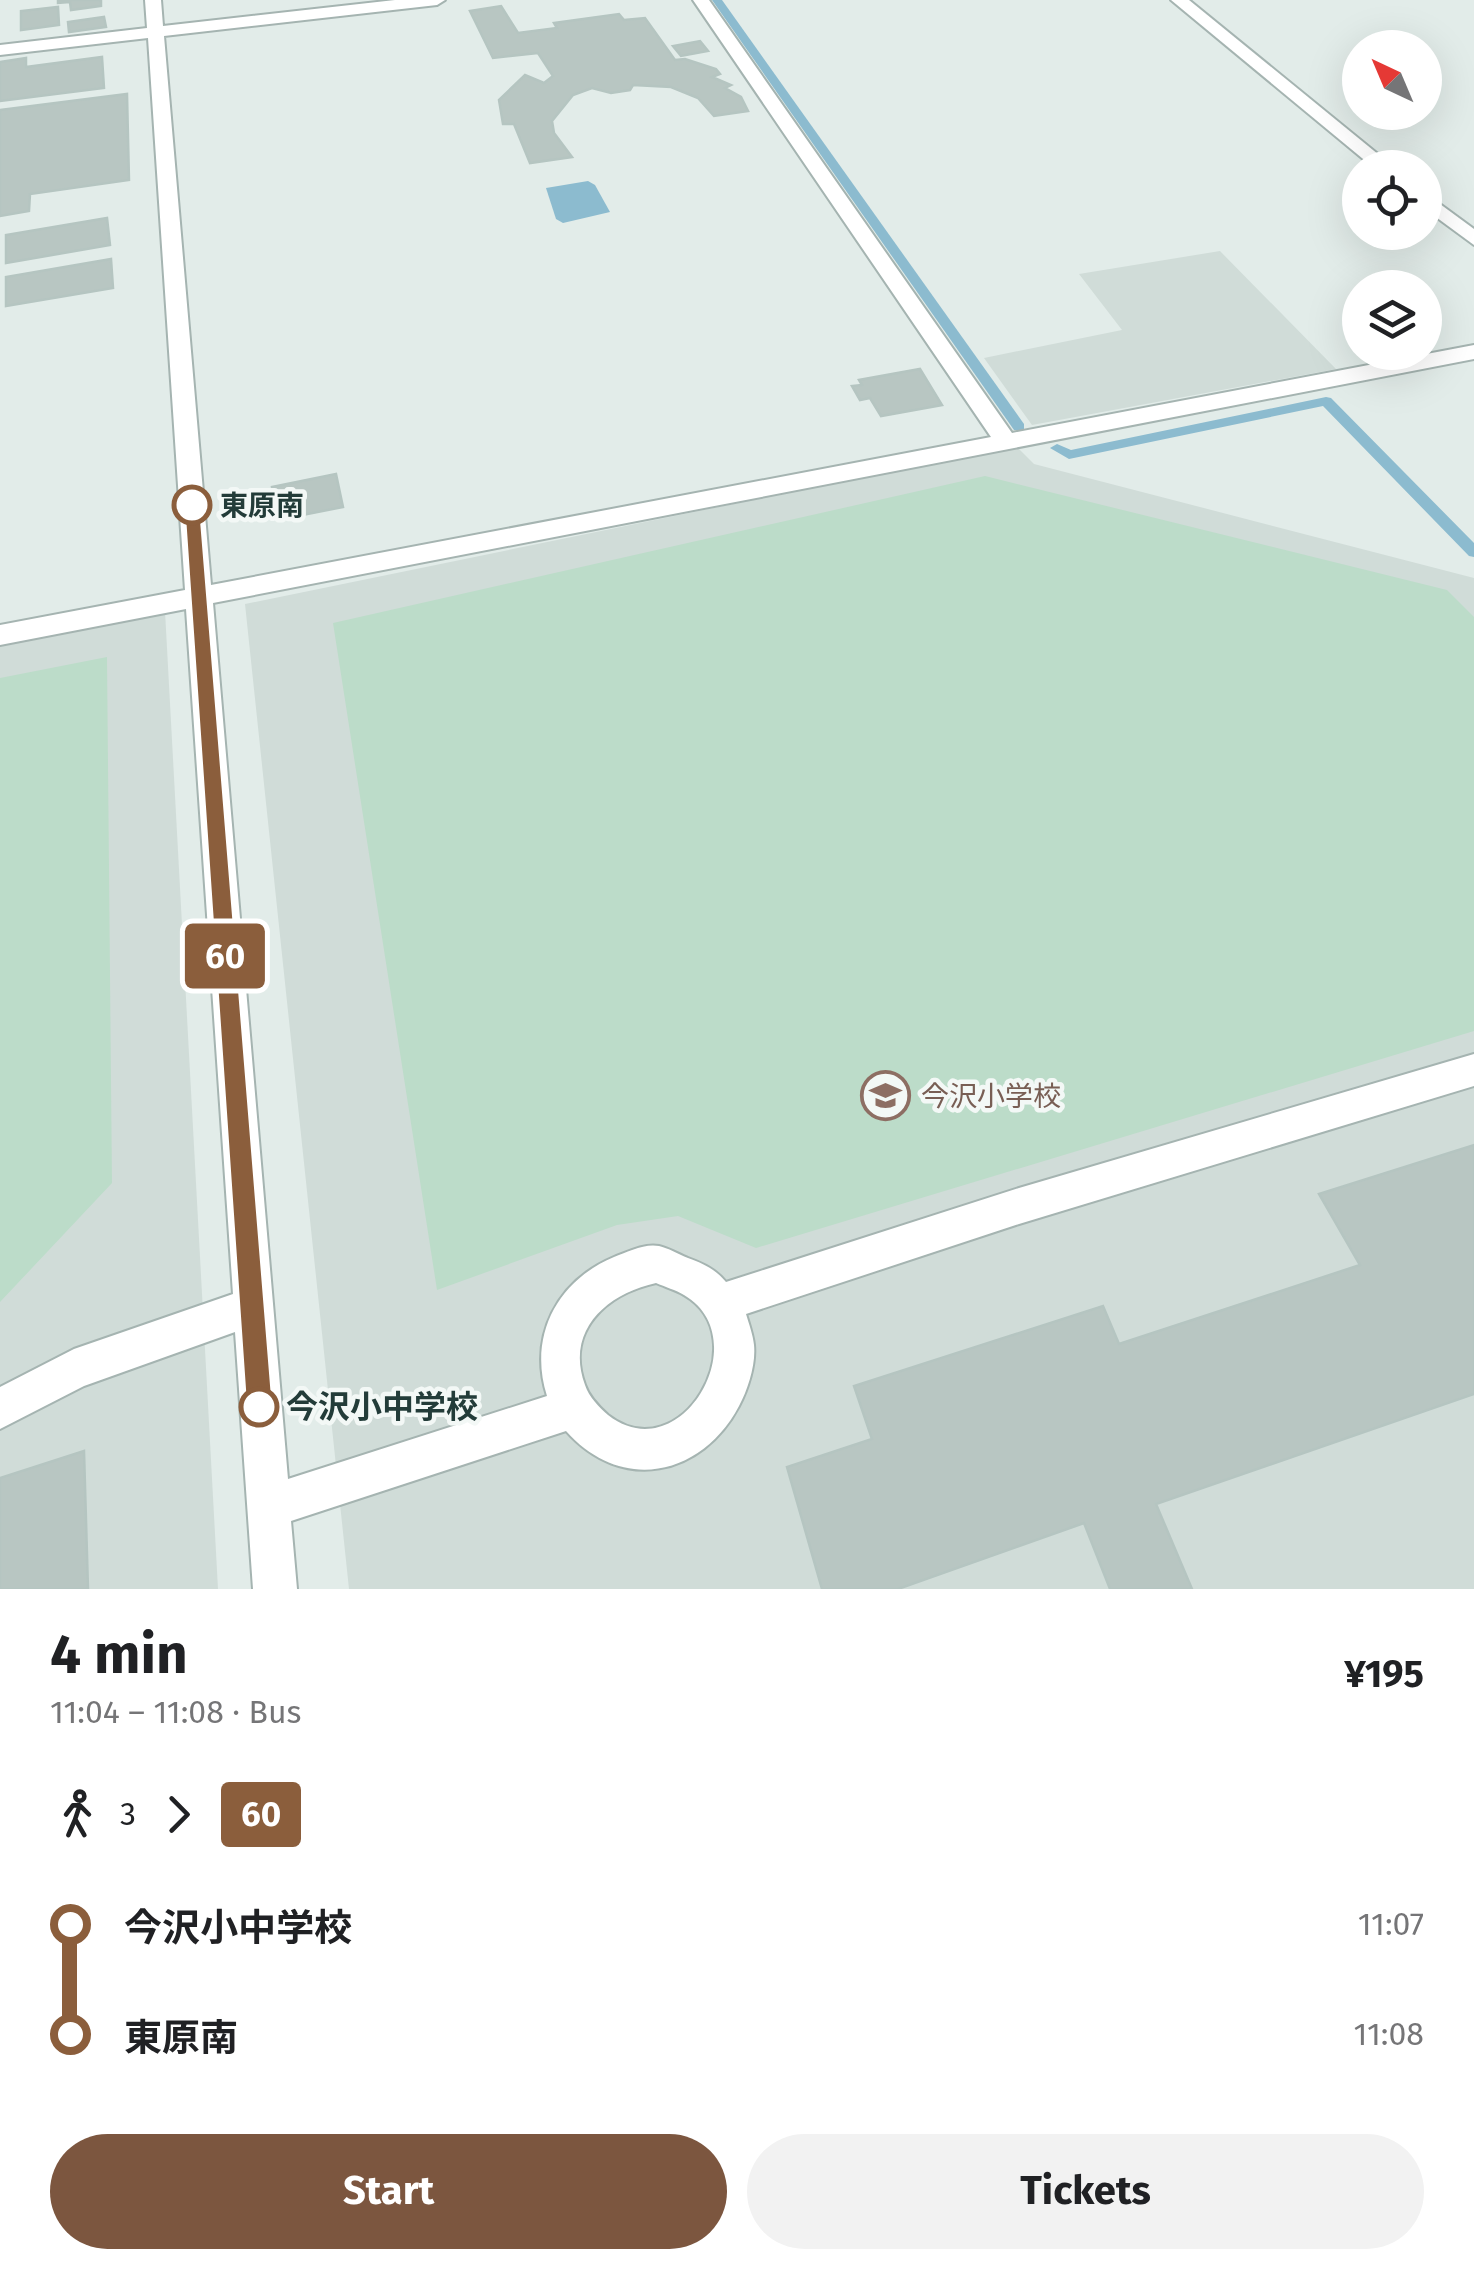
<!DOCTYPE html>
<html lang="en">
<head>
<meta charset="utf-8">
<style>
  body { margin:0; font-family:"Fira Sans","Noto Sans JP",sans-serif; background:#f2f2f2; color:#202124; height:100vh; display:flex; flex-direction:column; font-size:38px; white-space:nowrap }
  * { box-sizing:border-box; margin:0 }
  p { font-size:32px; color:#757577 }
  .icon { flex:none; width:55px; height:55px; fill:none; stroke:currentColor; stroke-width:2; stroke-linecap:round; stroke-linejoin:round }
  .map { position:relative; height:1589px; overflow:hidden }
  .sheet { display:flex; flex-direction:column; background:#fff; flex:1 }
  .sheet>* { flex:none }
  .badge { padding:0 20px; border-radius:8px; font-size:35px; line-height:65px }
  .needle { width:65px; rotate:316deg }
  .fabs { position:absolute; left:1342px; top:30px; display:grid; gap:20px }
  .fabs a { display:grid; place-items:center; width:100px; height:100px; border-radius:50%; background:#fff; box-shadow:0 10px 40px #0002; font-size:50px }
  .map>.badge { position:absolute; translate:-50% -50%; box-shadow:0 0 0 5px #fff }
  .legs { display:flex; align-items:center; gap:15px; height:110px; padding:0 50px; font-size:32px }
  .legs p { margin-inline-start:auto }
  .head { display:flex; align-items:center; justify-content:space-between; height:170px; padding:0 50px }
  h1 { font-size:55px; font-weight:700; line-height:75px }
  .primary-button { display:flex; gap:20px; margin-top:auto; padding:20px 50px }
  .primary-button a { flex:1; height:115px; border-radius:60px; background:#7c563f; color:#fff; font-size:40px; font-weight:700; line-height:115px; text-align:center }
  .primary-button a+a { background:#f2f2f2; color:#202124 }
  ul { padding:0 50px; list-style:none }
  li { display:flex; align-items:center; gap:35px; height:110px; font-size:38px }
  li i { display:grid; place-items:center; width:15px; height:100%; margin:0 12px; background:currentColor }
  li i::after { content:''; width:25px; height:25px; margin:-12px; border:8px solid; border-radius:50%; background:#fff }
  li p { margin-inline-start:auto }
  li:first-child i { background:linear-gradient(#0000 50%,currentColor 0) }
  li:last-child i { background:linear-gradient(currentColor 50%,#0000 0) }
  .map>svg:first-child { display:block }
  .built { fill:#d0dcd8 }
  .green { fill:#bcdcc9 }
  .water { fill:#8cbbcf }
  .lines { fill:none; stroke-linecap:round; stroke-linejoin:round }
  .stream { fill:#8cbbcf; fill-rule:evenodd }
  .building { fill:#b8c6c2; stroke:#b5c5c1; stroke-width:2.5 }
  .minor-casing { stroke:#a5b4b1; stroke-width:4 }
  .minor { fill:#fff; fill-rule:evenodd }
  .line-1 { fill:#8b5e3c; stroke:#fff; stroke-width:2.5 }
  .stop-1-dot { fill:#fff; stroke:#8b5e3c; stroke-width:5 }
  .labels { text-anchor:middle; dominant-baseline:central; stroke-width:9; stroke-linejoin:round; paint-order:stroke }
  .stop-label { font-size:28px; font-weight:bold; fill:#233c39; stroke:#f3f8f6; text-anchor:start }
  .education-label { font-size:28px; fill:#785e54; stroke:#f3f8f6; text-anchor:start }
  .near-stop-label { font-size:32px; font-weight:bold; fill:#233c39; stroke:#f3f8f6; text-anchor:start }
</style>
</head>
<body>
<div class="map">
<svg width="1474" height="1589" viewBox="0 0 1474 1589">
  <rect width="100%" height="100%" fill="#e2ece9"/>
  <!-- built -->
  <g class="built">
    <path d="M 1220,251 L 1336,369 L 1032,425 L 984,358 L 1122,330 L 1079,274 Z"/>
    <path d="M 1016,446 L 1034,464 L 1474,578 L 1474,1589 L 349,1589 L 245,604 Z"/>
    <path d="M 165,611 L 218,1589 L 0,1589 L 0,644 Z"/>
  </g>
  <!-- green -->
  <g class="green">
    <path d="M 985,476 L 1447,590 L 1474,617 L 1474,1031 L 756,1248 L 678,1216 L 617,1225 L 437,1290 L 333,623 Z"/>
    <path d="M 107,657 L 112,1183 L 0,1302 L 0,678 Z"/>
  </g>
  <!-- water -->
  <path class="water" d="M 588,181 L 595,185 L 610,212 L 563,223 L 556,219 L 546,188 Z"/>
  <g class="lines">
    <!-- stream -->
    <g class="stream">
      <path d="M 712,0 L 722,0 L 1024,424 L 1024,430 L 1014,430 Z"/>
      <path d="M 1326,397 L 1331,398 L 1474,543 L 1474,557 L 1469,556 L 1323,406 L 1069,459 L 1050,448 L 1057,444 L 1071,450 Z"/>
    </g>
  </g>
  <!-- building -->
  <g class="building">
    <path d="M 58,0 L 101,0 L 101,6 L 71,10 L 70,2 L 58,3 Z"/>
    <path d="M 501,6 L 518,33 L 557,28 L 554,23 L 619,14 L 624,20 L 645,18 L 675,60 L 685,59 L 716,69 L 720,74 L 712,77 L 731,85 L 725,88 L 741,97 L 748,111 L 714,116 L 698,98 L 671,87 L 633,85 L 630,90 L 611,93 L 592,88 L 573,95 L 552,121 L 554,133 L 572,157 L 530,163 L 514,124 L 503,124 L 499,100 L 525,75 L 544,83 L 553,76 L 538,53 L 493,58 L 470,11 Z"/>
    <path d="M 58,7 L 59,25 L 21,30 L 21,11 Z"/>
    <path d="M 104,17 L 106,27 L 69,32 L 68,22 Z"/>
    <path d="M 700,41 L 708,51 L 681,56 L 673,46 Z"/>
    <path d="M 102,57 L 104,88 L 0,101 L 0,62 L 26,58 L 26,67 Z"/>
    <path d="M 127,94 L 129,180 L 30,194 L 29,211 L 0,216 L 0,110 Z"/>
    <path d="M 107,218 L 110,245 L 6,263 L 6,235 Z"/>
    <path d="M 111,259 L 113,288 L 6,306 L 6,277 Z"/>
    <path d="M 920,369 L 942,405 L 881,416 L 870,398 L 860,400 L 852,386 L 862,385 L 859,380 Z"/>
    <path d="M 336,474 L 343,507 L 277,520 L 272,487 Z"/>
    <path d="M 1474,1145 L 1474,1394 L 1156,1504 L 1192,1589 L 1110,1589 L 1084,1523 L 898,1589 L 822,1589 L 787,1467 L 872,1439 L 854,1386 L 1103,1306 L 1119,1344 L 1360,1265 L 1319,1194 Z"/>
    <path d="M 84,1451 L 88,1589 L 0,1589 L 0,1478 Z"/>
  </g>
  <g class="lines">
    <defs>
      <g id="minor">
        <path d="M 145,0 L 161,0 L 163,26 L 395,0 L 445,0 L 437,5 L 164,36 L 211,585 L 991,437 L 693,0 L 709,0 L 1012,433 L 1474,345 L 1474,359 L 213,603 L 288,1479 L 547,1396 C 528,1336 557,1281 614,1257 C 627,1252 645,1243 659,1246 C 668,1248 678,1254 688,1258 C 704,1264 715,1269 726,1282 L 1019,1188 L 1474,1054 L 1474,1086 L 1019,1224 L 746,1314 C 749,1324 753,1335 754,1345 C 756,1364 748,1389 739,1406 C 702,1476 622,1494 566,1431 L 291,1521 L 297,1589 L 253,1589 L 235,1332 L 84,1386 L 0,1429 L 0,1387 L 74,1349 L 233,1294 L 186,609 L 0,645 L 0,625 L 185,590 L 148,38 L 0,55 L 0,45 L 147,28 ZM 656,1283 C 665,1287 676,1290 684,1295 C 758,1338 681,1472 608,1415 C 599,1407 589,1397 585,1385 C 565,1331 606,1294 656,1283 Z"/>
        <path d="M 1171,0 L 1189,0 L 1395,168 L 1374,168 Z"/>
        <path d="M 1425,193 L 1474,229 L 1474,245 L 1425,209 Z"/>
      </g>
    </defs>
    <!-- minor casing -->
    <use href="#minor" class="minor-casing"/>
    <!-- minor -->
    <use href="#minor" class="minor"/>
  </g>
  <!-- line-1 -->
  <path class="line-1" d="M 192,500 L 200,505 L 273,1407 L 269,1416 L 259,1420 L 250,1416 L 246,1407 L 184,505 Z"/>
  <!-- icons -->
  <defs>
    <symbol id="school-ring" viewBox="-11 -11 22 22"><circle r="9.5" fill="#f3f8f6" stroke="#8d6e63" stroke-width="1.5"/><path d="M0-5L7-2L0 1L-7-2ZM-4 1L0 2.5L4 1V4Q0 6-4 4Z" fill="#8d6e63"/></symbol>
  </defs>
  <g fill-rule="evenodd">
    <use href="#school-ring" x="858" y="1068" width="55" height="55"/>
  </g>
  <!-- markers -->
  <g class="stop-1-dot">
    <circle cx="192" cy="505" r="18"/>
    <circle cx="259" cy="1407" r="18"/>
  </g>
  <g class="labels">
    <!-- stop labels -->
    <g class="stop-label">
      <text x="220" y="505">東原南</text>
    </g>
    <!-- education labels -->
    <g class="education-label">
      <text x="921" y="1096">今沢小学校</text>
    </g>
    <!-- near-stop labels -->
    <g class="near-stop-label">
      <text x="286" y="1407">今沢小中学校</text>
    </g>
  </g>
</svg>
<div class="fabs">
<a><svg class="needle" viewBox="-14 -14 28 28"><path d="M0-13l5 13h-10z" fill="#e53935"/><path d="M0 13l5-13h-10z" fill="#757577"/></svg></a>
<a><svg class="icon" aria-label="locate" viewBox="0 0 24 24"><circle cx="12" cy="12" r="6"/><path d="M12 2v4M12 18v4M2 12h4M18 12h4"/></svg></a>
<a><svg class="icon" aria-label="layers" viewBox="0 0 24 24"><path d="M12 4l9 5-9 5-9-5zM3 14l9 5 9-5"/></svg></a>
</div>
<b class="badge" style="left:225px;top:956px;background:#8b5e3c;color:#fff">60</b>
</div>
<section class="sheet">
<div class="head"><div><h1>4 min</h1><p>11:04 – 11:08 · Bus</p></div><b>¥195</b></div>
<div class="legs"><svg class="icon" aria-label="walk" viewBox="0 0 24 24"><circle cx="13" cy="4" r="2"/><path d="M13 8l-2 6 4 7M11 14l-3 7M7 12l3-4h3l4 4"/></svg>3<svg class="icon" aria-label="forward" viewBox="0 0 24 24"><path d="M9 5l7 7-7 7"/></svg><b class="badge" style="background:#8b5e3c;color:#fff">60</b></div>
<ul>
<li><i style="color:#8b5e3c"></i><b>今沢小中学校</b><p>11:07</p></li>
<li><i style="color:#8b5e3c"></i><b>東原南</b><p>11:08</p></li>
</ul>
<div class="primary-button"><a>Start</a><a>Tickets</a></div>
</section>
</body>
</html>
